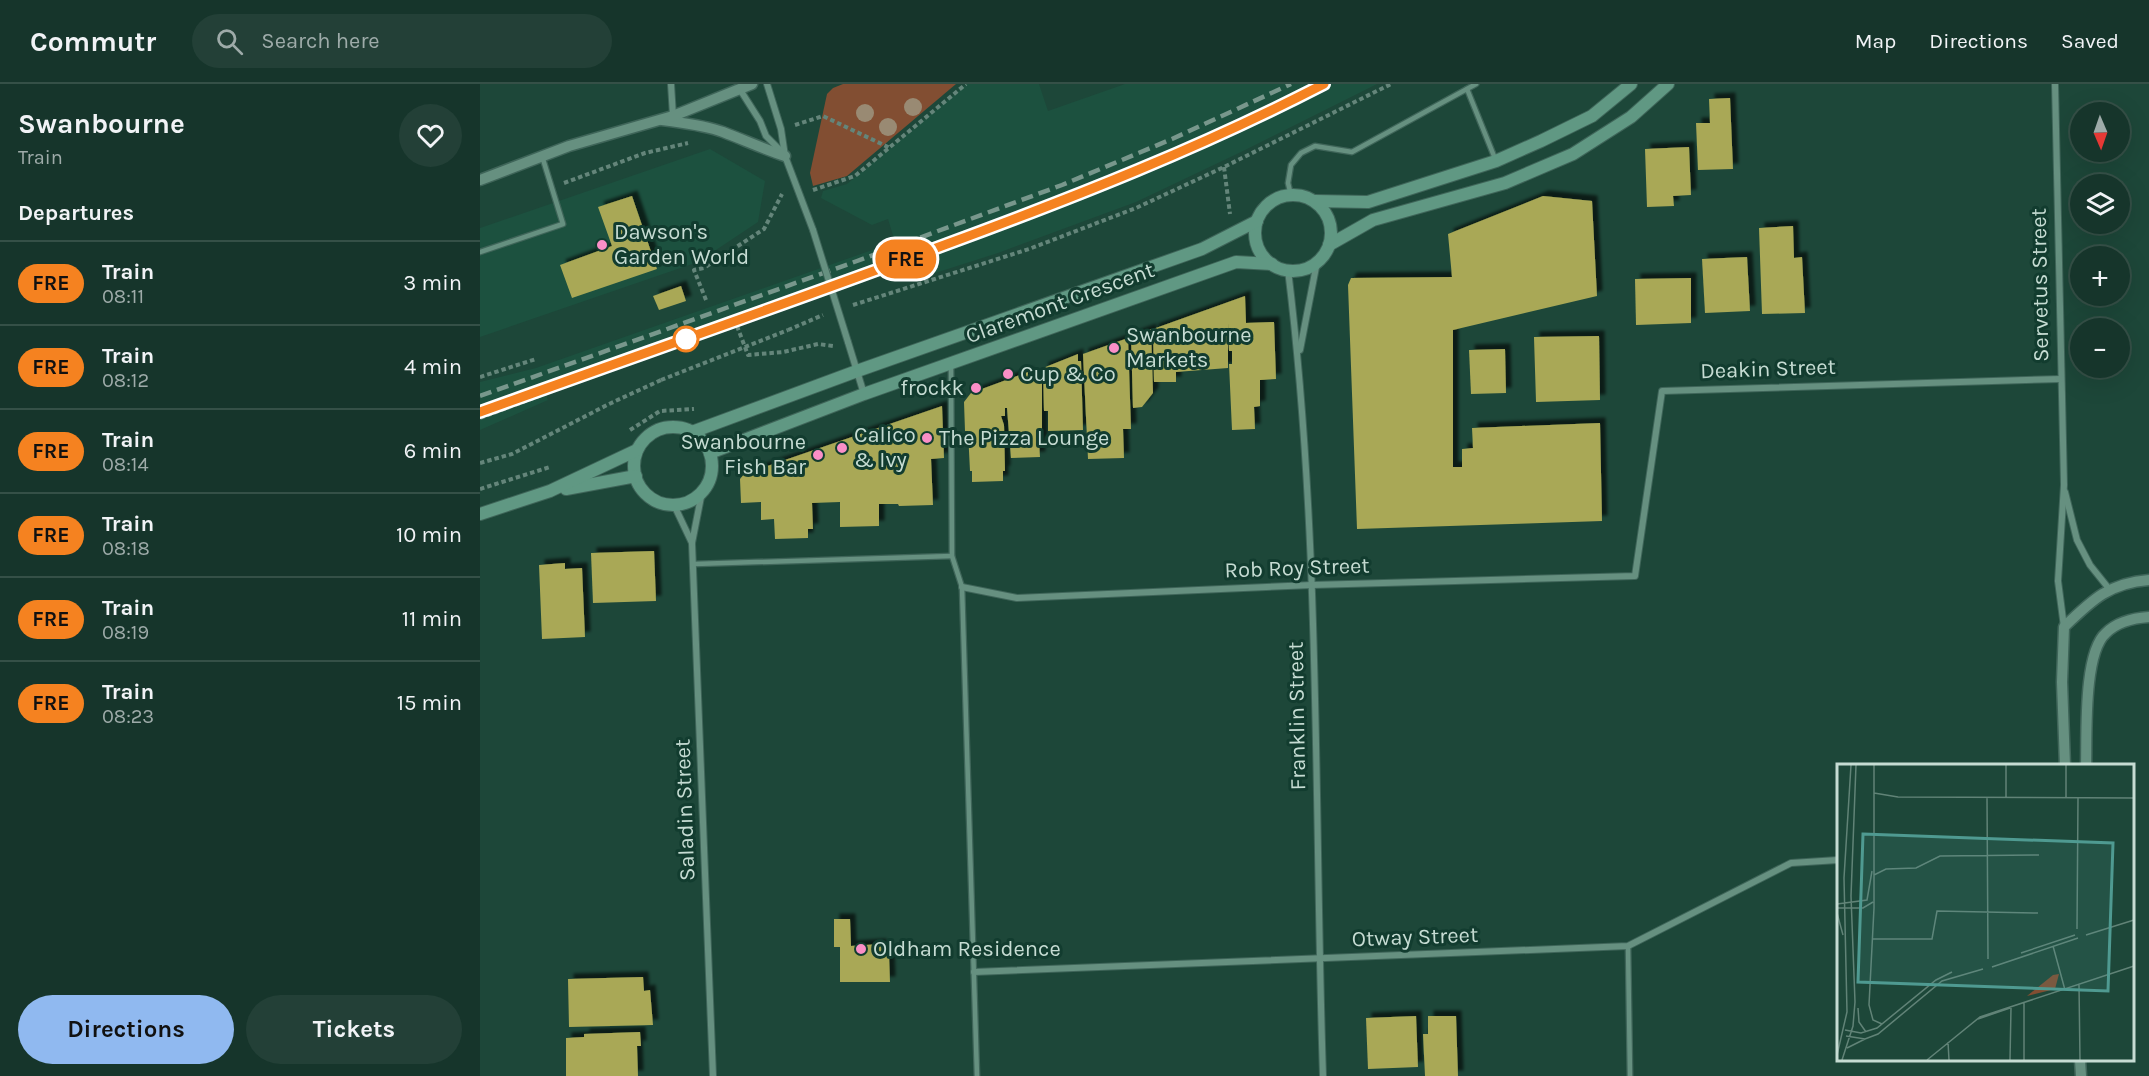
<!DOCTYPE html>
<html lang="en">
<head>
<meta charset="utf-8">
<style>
  body { margin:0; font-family:Karla,sans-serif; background:#234037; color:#f1f3f6; height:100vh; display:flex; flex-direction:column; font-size:22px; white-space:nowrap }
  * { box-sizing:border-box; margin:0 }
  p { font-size:20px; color:#9eaba9 }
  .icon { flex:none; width:33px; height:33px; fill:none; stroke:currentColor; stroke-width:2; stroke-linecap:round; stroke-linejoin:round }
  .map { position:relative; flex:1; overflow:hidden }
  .sheet { display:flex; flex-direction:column; background:#16352b; width:480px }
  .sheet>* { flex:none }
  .badge { padding:0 12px; border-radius:20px; font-size:21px; line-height:39px }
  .needle { width:39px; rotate:178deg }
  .fabs { position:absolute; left:1590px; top:18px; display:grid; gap:12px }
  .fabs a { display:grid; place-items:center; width:60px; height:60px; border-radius:50%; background:#16352b; box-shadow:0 6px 24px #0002,0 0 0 2px #355047; font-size:30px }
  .map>.badge { position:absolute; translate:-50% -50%; box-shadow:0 0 0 3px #fff }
  h2 { padding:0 18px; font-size:22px; line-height:54px }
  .round { display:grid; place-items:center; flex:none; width:63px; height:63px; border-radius:32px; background:#234037 }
  .head { display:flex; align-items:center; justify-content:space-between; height:102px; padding:0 18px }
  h1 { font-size:28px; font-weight:700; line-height:45px }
  .button { display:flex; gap:12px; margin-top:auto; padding:12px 18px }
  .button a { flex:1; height:69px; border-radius:36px; background:#90b9f0; color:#111; font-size:24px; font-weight:700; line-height:69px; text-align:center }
  .button a+a { background:#234037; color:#f1f3f6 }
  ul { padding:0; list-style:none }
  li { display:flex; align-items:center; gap:18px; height:84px; padding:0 18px; border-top:2px solid #355047 }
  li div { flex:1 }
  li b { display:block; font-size:22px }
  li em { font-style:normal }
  li .badge { min-width:66px; font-weight:700; text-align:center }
  header { display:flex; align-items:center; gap:36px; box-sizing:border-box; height:84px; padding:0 30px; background:#16352b; border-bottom:2px solid #355047 }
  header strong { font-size:28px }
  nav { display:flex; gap:33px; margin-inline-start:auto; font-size:21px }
  .search { width:420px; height:54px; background:#234037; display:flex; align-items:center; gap:15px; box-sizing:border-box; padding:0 21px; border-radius:33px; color:#9eaba9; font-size:22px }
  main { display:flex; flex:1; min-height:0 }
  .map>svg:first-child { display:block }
  .built { fill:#1c513f }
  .green { fill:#824e32 }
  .building { fill:#a9a856; filter:url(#shadow) }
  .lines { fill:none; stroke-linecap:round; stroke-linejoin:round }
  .service-casing { stroke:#3f6559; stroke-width:7 }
  .minor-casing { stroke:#3f6559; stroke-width:8 }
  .tertiary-casing { stroke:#3f6559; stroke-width:13 }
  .secondary-casing { stroke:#3f6559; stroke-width:14 }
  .path { stroke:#64857a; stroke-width:4; stroke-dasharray:4.5 3; stroke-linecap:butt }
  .service { stroke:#669080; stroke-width:4.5 }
  .minor { stroke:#669080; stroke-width:6 }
  .tertiary { stroke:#669080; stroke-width:10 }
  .secondary { stroke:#609883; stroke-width:12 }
  .rail { stroke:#78978c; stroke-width:4.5; stroke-dasharray:12 6; stroke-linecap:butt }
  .minor-bridge-casing { stroke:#3f6559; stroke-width:8; stroke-linecap:butt }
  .path-bridge { stroke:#64857a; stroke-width:4; stroke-dasharray:4.5 3; stroke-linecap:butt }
  .minor-bridge { stroke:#669080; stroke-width:6 }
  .tree { fill:#998a73 }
  .line-casing { stroke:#fff; stroke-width:14 }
  .line { stroke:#f58220; stroke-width:9 }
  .poi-dot { fill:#fa8fc7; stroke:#123c2f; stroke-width:2 }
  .stop-dot { fill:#fff; stroke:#f58220; stroke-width:3 }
  .labels { text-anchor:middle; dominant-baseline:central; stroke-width:6; stroke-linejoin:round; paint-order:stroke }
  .poi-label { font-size:22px; fill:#c6dcd3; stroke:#123c2f; text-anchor:start }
  .street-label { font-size:22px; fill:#c6dcd3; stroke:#123c2f }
  .inset-road { fill:none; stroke:#618377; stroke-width:1.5 }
  .view { fill:#4f9a91; fill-opacity:0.15; stroke:#4f9a91; stroke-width:3 }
  .inset-edge { fill:none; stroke:#c6dcd3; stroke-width:3 }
</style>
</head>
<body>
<header>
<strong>Commutr</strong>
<div class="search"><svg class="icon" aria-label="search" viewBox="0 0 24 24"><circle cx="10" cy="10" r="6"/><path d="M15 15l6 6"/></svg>Search here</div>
<nav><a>Map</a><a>Directions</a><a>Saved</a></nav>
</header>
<main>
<section class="sheet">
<div class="head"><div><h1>Swanbourne</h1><p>Train</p></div><a class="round"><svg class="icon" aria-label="heart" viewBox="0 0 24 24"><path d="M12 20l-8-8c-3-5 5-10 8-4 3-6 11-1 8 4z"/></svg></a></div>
<h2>Departures</h2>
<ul>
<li><span class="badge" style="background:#f58220;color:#111">FRE</span><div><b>Train</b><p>08:11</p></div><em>3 min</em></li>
<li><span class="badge" style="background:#f58220;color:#111">FRE</span><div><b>Train</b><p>08:12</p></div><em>4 min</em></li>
<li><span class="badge" style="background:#f58220;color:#111">FRE</span><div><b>Train</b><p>08:14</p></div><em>6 min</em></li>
<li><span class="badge" style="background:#f58220;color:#111">FRE</span><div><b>Train</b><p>08:18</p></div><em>10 min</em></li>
<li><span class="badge" style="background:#f58220;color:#111">FRE</span><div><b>Train</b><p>08:19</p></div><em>11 min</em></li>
<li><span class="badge" style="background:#f58220;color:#111">FRE</span><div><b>Train</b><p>08:23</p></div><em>15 min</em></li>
</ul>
<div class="button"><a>Directions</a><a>Tickets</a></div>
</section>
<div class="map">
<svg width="1669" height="992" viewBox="0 0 1669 992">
  <defs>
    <filter id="shadow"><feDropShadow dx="5.5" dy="-5.5" stdDeviation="1.5" flood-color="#0009"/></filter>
  </defs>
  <rect width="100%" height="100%" fill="#1d4739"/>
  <!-- built -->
  <g class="built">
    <path d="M 487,0 L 559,0 L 568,27 L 645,0 L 897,0 L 761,68 L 656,118 L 518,169 L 430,197 L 425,182 L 66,311 L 68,316 L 0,346 L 0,298 L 56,284 L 415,158 L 408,135 L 392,141 L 341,114 L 343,107 L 367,100 Z"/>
    <path d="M 230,65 L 285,97 L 278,138 L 218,178 L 0,253 L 0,144 Z"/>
  </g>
  <!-- green -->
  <path class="green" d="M 363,0 L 476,0 L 367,92 L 333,102 L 330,89 L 347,10 L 353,4 Z"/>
  <!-- building -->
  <g class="building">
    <path d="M 1250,14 L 1253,85 L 1218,86 L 1216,39 L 1230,39 L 1229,15 Z"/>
    <path d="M 1209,63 L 1211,111 L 1193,112 L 1194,122 L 1167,123 L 1165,65 Z"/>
    <path d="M 152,112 L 177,185 L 92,214 L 80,181 L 132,162 L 118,123 Z"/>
    <path d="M 1063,112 L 1112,117 L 1117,212 L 973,246 L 973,383 L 982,383 L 982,365 L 993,364 L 992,344 L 1120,339 L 1122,437 L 877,445 L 868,201 L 871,194 L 972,193 L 968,150 Z"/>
    <path d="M 1313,142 L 1314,174 L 1322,173 L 1325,229 L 1282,230 L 1279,144 Z"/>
    <path d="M 1267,173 L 1270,227 L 1225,229 L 1222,175 Z"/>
    <path d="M 1211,194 L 1211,239 L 1156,241 L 1155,195 Z"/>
    <path d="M 201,202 L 206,217 L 179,226 L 173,212 Z"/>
    <path d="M 765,212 L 766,239 L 794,238 L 796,295 L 780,296 L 780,322 L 774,323 L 775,345 L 752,346 L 749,280 L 752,280 L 752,267 L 749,267 L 748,239 L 748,284 L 696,288 L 696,298 L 674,298 L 673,245 Z"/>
    <path d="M 671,245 L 673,309 L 662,323 L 653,324 L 651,252 Z"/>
    <path d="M 1119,252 L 1120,316 L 1056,318 L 1054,253 Z"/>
    <path d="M 648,254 L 651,345 L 643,345 L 644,374 L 608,375 L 603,270 Z"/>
    <path d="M 1025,265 L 1026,309 L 991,310 L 989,266 Z"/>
    <path d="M 598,270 L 598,277 L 601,277 L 603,346 L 568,347 L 568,327 L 564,327 L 563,284 Z"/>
    <path d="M 548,288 L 548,293 L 562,293 L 562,358 L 559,358 L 560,373 L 531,374 L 527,324 L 525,324 L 525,332 L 521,332 L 524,341 L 525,387 L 523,387 L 523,397 L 492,398 L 492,387 L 490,387 L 488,347 L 485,347 L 484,318 L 491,309 Z"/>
    <path d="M 462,322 L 464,374 L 451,375 L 453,421 L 419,422 L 418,420 L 399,420 L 399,442 L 360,443 L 360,418 L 332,419 L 333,445 L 328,445 L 328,454 L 295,455 L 294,435 L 281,436 L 281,418 L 261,419 L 260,395 L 264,390 Z"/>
    <path d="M 174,467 L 176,517 L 113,519 L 111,469 Z"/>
    <path d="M 85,479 L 85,485 L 102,484 L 105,553 L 62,555 L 59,481 Z"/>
    <path d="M 354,835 L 370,835 L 371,862 L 401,860 L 402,867 L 409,871 L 410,898 L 360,898 L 360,863 L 354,863 Z"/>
    <path d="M 163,893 L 164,907 L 170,906 L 173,941 L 89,943 L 88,895 Z"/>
    <path d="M 936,932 L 938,983 L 888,985 L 886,934 Z"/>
    <path d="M 948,932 L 976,932 L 978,992 L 945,992 L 943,950 L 948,950 Z"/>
    <path d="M 160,948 L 161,962 L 157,962 L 158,992 L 86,992 L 86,954 L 104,953 L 104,950 Z"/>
  </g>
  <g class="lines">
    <defs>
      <g id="service">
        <path d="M 987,5 L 1016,77"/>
        <path d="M 811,111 L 808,99 L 811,81 L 821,69 L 835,62 L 872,68 L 996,0"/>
        <path d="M 0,168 L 83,140 L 62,72"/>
        <path d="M 471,281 L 472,472 L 482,503 L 497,992"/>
        <path d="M 214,480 L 472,472"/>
        <path d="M 1148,862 L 1150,992"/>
      </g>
      <g id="minor">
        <path d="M 191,0 L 193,32"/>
        <path d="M 287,0 L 301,45 L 305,72 L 333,146"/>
        <path d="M 1575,0 L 1584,401 L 1578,497 L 1584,543"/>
        <path d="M 259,4 L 280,37 L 286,52 L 303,69"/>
        <path d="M 808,186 C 841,453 834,724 843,992"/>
        <path d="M 368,258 L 384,310"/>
        <path d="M 820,266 L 837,178"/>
        <path d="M 222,408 L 212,459 L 233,992"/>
        <path d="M 1585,408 L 1597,456 L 1610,481 L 1630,506"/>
        <path d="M 194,421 L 212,459"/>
        <path d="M 482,503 L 537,514 L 832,501 L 1155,492 L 1182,307 L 1581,295"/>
        <path d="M 494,888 L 1148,862 L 1311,779 L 1358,776"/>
      </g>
      <g id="tertiary">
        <path d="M 182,36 C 203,39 224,41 243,48 C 264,56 284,65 305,72"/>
        <path d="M 0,96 L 89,62 L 193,32 L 272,0"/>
        <path d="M 1585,682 L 1582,598 L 1584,543 C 1612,516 1629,499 1669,496"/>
        <path d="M 1606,682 C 1607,652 1603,569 1626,549 C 1637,538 1654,534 1669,533"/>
        <path d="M 1600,976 L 1601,992"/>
      </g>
      <g id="secondary">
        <circle cx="813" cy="149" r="38"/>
        <path d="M 835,117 L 888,118 L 1016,77 L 1061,57 L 1112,32 L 1151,0"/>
        <path d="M 849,161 L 893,136 L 1025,99 L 1093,70 L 1151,33 L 1188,0"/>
        <circle cx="193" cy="382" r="39"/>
        <path d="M 212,348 L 377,287 L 722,165 L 777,137"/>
        <path d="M 230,369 L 384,310 L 756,178 L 792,180"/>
        <path d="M 86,405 L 156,392"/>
        <path d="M 0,430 L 70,407 L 157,366"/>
      </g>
    </defs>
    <!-- service casing -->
    <use href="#service" class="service-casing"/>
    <!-- minor casing -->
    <use href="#minor" class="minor-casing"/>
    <!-- tertiary casing -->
    <use href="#tertiary" class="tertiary-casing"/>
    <!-- secondary casing -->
    <use href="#secondary" class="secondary-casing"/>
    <!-- path -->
    <g class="path">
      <path d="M 315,41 L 343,32 L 410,64"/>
      <path d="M 744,83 L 750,130"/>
      <path d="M 84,99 L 165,69 L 208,59"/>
      <path d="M 333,106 L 375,92 L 486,0"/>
      <path d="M 226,216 L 214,186 L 224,184 L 284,145 L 302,110"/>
      <path d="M 373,221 L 549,165 L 656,124 L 744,83 L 911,0"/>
      <path d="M 257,242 L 268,271 L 303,268 L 338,260 L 353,262"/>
      <path d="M 308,246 L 343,231"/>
      <path d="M 0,293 L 56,275"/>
      <path d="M 0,334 L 67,309"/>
      <path d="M 150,346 L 180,327 L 214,325"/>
      <path d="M 0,379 L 32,370 L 129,320 L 181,296"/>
      <path d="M 0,405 L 70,383"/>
    </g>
    <!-- service -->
    <use href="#service" class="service"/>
    <!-- minor -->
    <use href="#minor" class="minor"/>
    <!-- tertiary -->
    <use href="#tertiary" class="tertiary"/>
    <!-- secondary -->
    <use href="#secondary" class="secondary"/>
    <!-- rail -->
    <g class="rail">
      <path d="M 0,312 L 377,177 L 582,101 L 692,55 L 811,0"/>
      <path d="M 0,328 C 150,274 300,222 450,167 C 584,117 717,66 844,0"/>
    </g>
    <defs>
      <path id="minor-bridge" d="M 333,146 L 368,258"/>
    </defs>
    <!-- minor-bridge casing -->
    <use href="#minor-bridge" class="minor-bridge-casing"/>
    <!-- path-bridge -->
    <path class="path-bridge" d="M 181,296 L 308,246"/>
    <!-- minor-bridge -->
    <use href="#minor-bridge" class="minor-bridge"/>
  </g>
  <!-- trees -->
  <g class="tree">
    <circle cx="433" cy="23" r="9"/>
    <circle cx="385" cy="29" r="9"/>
    <circle cx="408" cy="43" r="9"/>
  </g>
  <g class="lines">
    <defs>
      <path id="line" d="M 0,328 C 155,272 312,218 467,160 C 595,113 722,63 844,0"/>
    </defs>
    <!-- line casing -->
    <use href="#line" class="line-casing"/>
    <!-- line -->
    <use href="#line" class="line"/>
  </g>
  <!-- markers -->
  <g class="poi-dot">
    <circle cx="122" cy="161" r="6"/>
    <circle cx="634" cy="264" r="6"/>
    <circle cx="528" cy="290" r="6"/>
    <circle cx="496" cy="304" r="6"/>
    <circle cx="447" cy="354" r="6"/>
    <circle cx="362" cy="364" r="6"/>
    <circle cx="338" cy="371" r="6"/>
    <circle cx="381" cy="865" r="6"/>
  </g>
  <circle class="stop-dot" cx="206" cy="255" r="12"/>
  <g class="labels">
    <!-- poi labels -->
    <g class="poi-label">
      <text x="134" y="148">Dawson's<tspan x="134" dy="25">Garden World</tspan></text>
      <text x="646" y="251">Swanbourne<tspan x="646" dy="25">Markets</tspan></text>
      <text x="540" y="290">Cup &amp; Co</text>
      <text x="484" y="304" text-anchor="end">frockk</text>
      <text x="374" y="351">Calico<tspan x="374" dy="25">&amp; Ivy</tspan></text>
      <text x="459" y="354">The Pizza Lounge</text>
      <text x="326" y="358" text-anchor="end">Swanbourne<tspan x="326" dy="25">Fish Bar</tspan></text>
      <text x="393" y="865">Oldham Residence</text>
    </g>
    <!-- street labels -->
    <g class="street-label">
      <text transform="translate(1560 201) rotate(-91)">Servetus Street</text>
      <text transform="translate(580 219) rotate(-20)">Claremont Crescent</text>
      <text transform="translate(1288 285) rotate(-2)">Deakin Street</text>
      <text transform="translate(817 484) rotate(-2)">Rob Roy Street</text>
      <text transform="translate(817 632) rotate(-91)">Franklin Street</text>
      <text transform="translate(205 726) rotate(-92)">Saladin Street</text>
      <text transform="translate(935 853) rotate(-2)">Otway Street</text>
    </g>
  </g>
  <!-- overview -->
  <g transform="translate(1357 680)">
    <rect width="297" height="297" fill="#1d4739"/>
    <path d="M 222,210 L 218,225 L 190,232 L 216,211 Z" fill="#824e32"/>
    <path class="inset-road" d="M 37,1 L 37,144 L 32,241 L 36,256 L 45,260M 169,1 L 169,33M 37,29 L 61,33 L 297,34M 150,33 L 151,195M 229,34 L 229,1M 37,111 L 49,105 L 79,104 L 103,92 L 202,91M 0,140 L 30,136 L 35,107M 0,144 L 26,144 L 36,138M 0,149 L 6,171M 240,165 L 241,34M 249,171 L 297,156M 36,175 L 95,175 L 100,147 L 201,149M 216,182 L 228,226M 184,189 L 238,171M 155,203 L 241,174M 242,221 L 243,296M 187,239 L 187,296M 21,244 L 22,258 L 29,268M 141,255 L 173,244M 8,266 L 24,269 L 40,264 L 99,216 L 115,208M 9,272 L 28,275 L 41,270 L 105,217 L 146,205M 111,278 L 112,296M 10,284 L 28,275M 0,291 L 10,248 L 7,114 L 14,1M 5,296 L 16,262 L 18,238 L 14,132 L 19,1M 90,296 L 143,253 L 297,202M 173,296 L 174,244"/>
    <path class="view" d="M 26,70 L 276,79 L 271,227 L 21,218 Z"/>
    <rect width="297" height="297" class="inset-edge"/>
  </g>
</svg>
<div class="fabs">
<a><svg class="needle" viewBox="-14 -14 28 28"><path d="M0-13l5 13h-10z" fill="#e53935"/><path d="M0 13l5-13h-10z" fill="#9eaba9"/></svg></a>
<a><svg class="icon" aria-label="layers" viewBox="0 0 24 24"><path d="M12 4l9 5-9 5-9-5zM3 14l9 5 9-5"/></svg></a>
<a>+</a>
<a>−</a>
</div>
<b class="badge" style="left:426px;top:175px;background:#f58220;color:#111">FRE</b>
</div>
</main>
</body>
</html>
